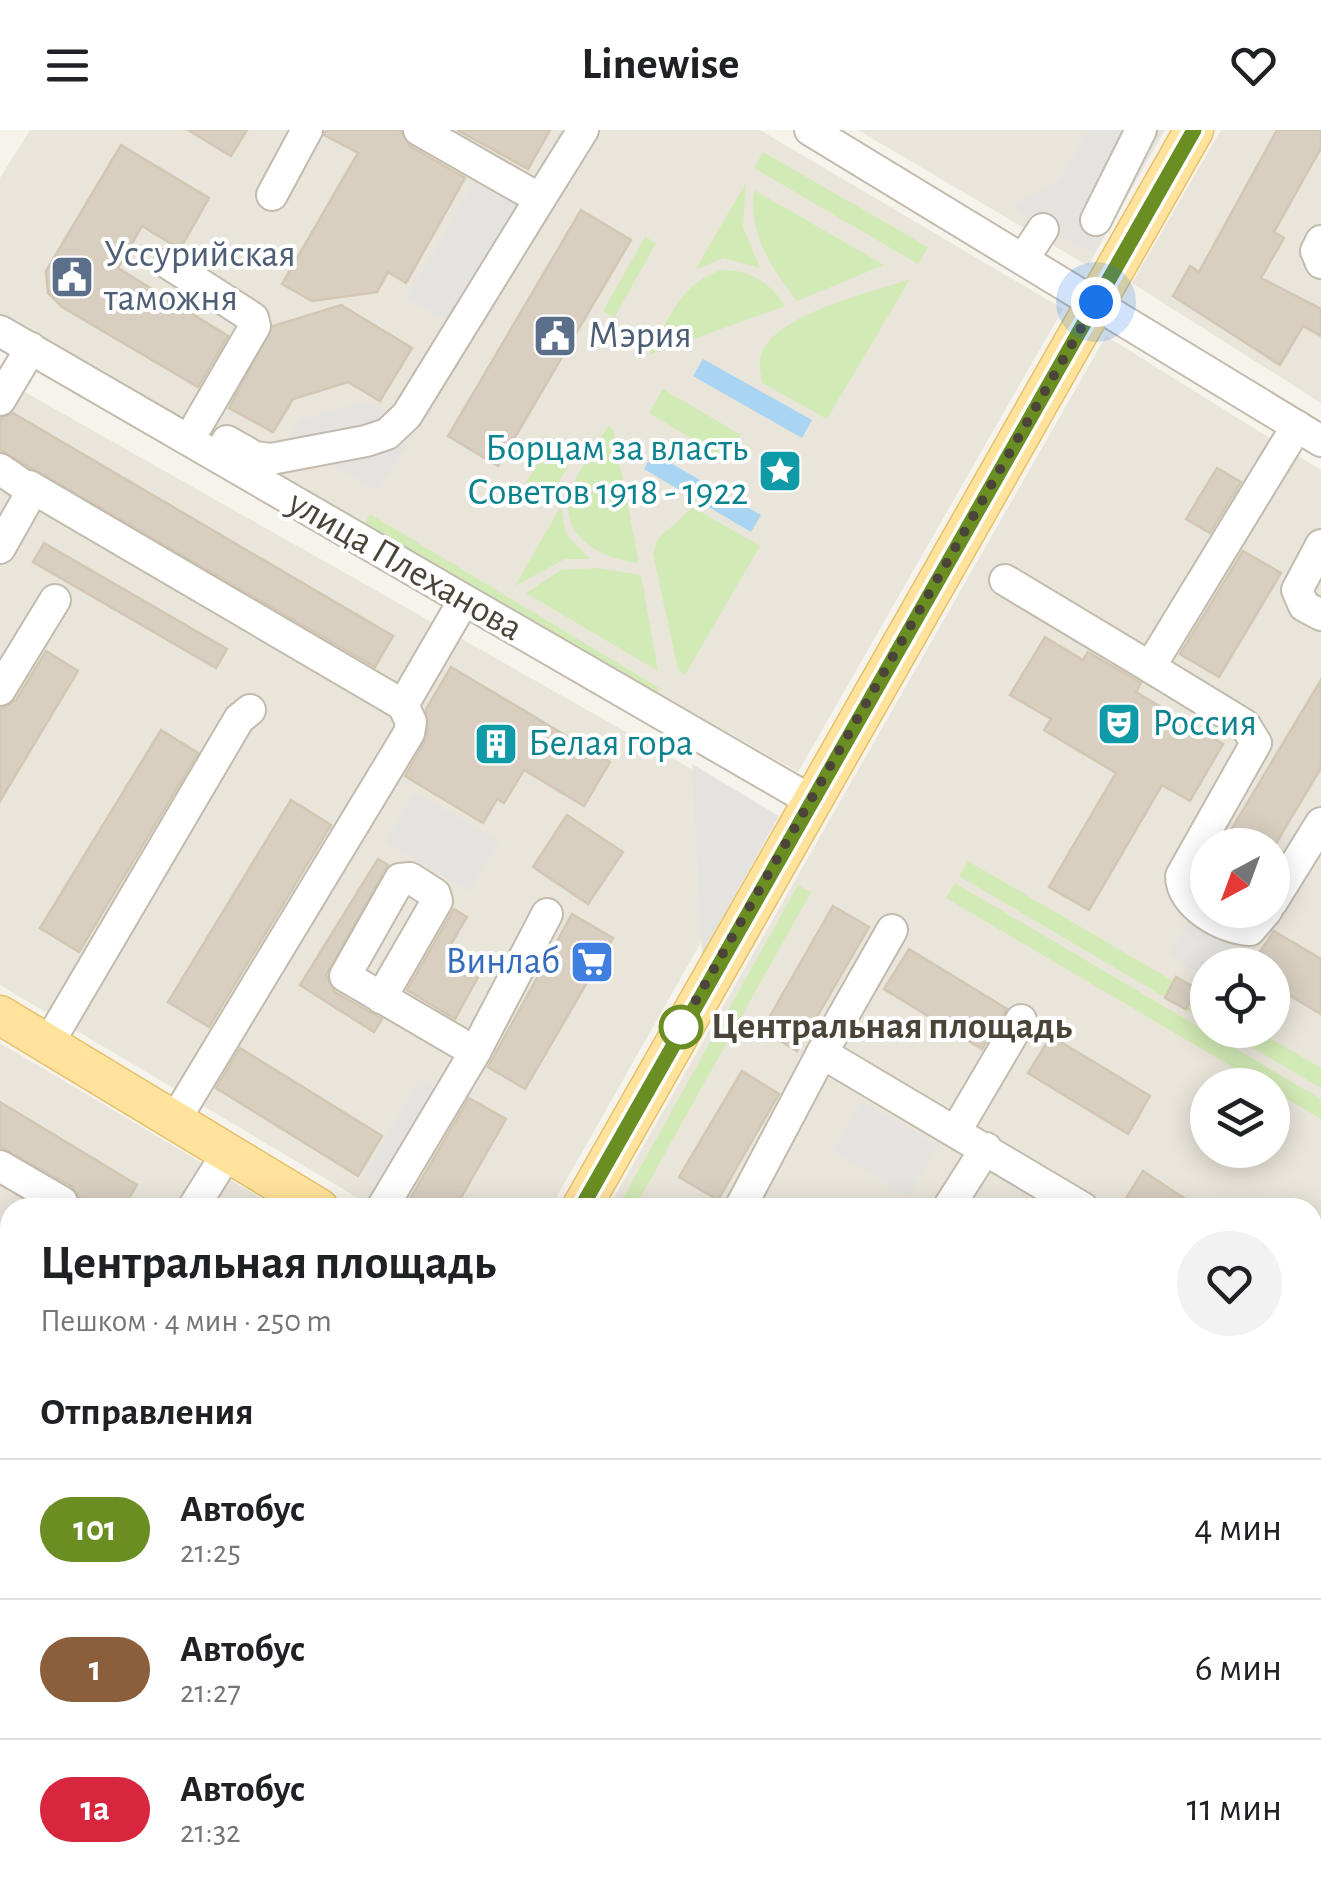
<!DOCTYPE html>
<html lang="ru">
<head>
<meta charset="utf-8">
<style>
  body { margin:0; font-family:"Alegreya Sans",sans-serif; background:#f2f2f2; color:#202124; height:100vh; display:flex; flex-direction:column; font-size:38px; white-space:nowrap }
  * { box-sizing:border-box; margin:0 }
  p { font-size:32px; color:#757577 }
  .icon { flex:none; width:55px; height:55px; fill:none; stroke:currentColor; stroke-width:2; stroke-linecap:round; stroke-linejoin:round }
  .map { position:relative; flex:1; overflow:hidden }
  .panel { position:absolute; left:0px; top:1068px; width:1322px; height:702px; display:flex; flex-direction:column; background:#fff; border-radius:30px 30px 0 0; box-shadow:0 5px 25px #0003 }
  .panel>* { flex:none }
  .badge { padding:0 20px; border-radius:32px; font-size:35px; line-height:65px }
  .needle { width:65px; rotate:221deg }
  .tools { position:absolute; left:1190px; top:698px; display:grid; gap:20px }
  .tools a { display:grid; place-items:center; width:100px; height:100px; border-radius:50%; background:#fff; box-shadow:0 5px 25px #0003; font-size:50px }
  .you { position:absolute; width:50px; height:50px; margin:-25px; border:8px solid #fff; border-radius:50%; background:#1a73e8; box-shadow:0 0 0 15px #1a73e833 }
  .map>.badge { position:absolute; translate:-50% -50%; box-shadow:0 0 0 5px #fff }
  h2 { padding:0 40px; font-size:38px; line-height:90px }
  .round { display:grid; place-items:center; flex:none; width:105px; height:105px; border-radius:52px; background:#f2f2f2 }
  .headline { display:flex; align-items:center; justify-content:space-between; height:170px; padding:0 40px }
  h1 { font-size:48px; font-weight:600; line-height:75px }
  ul { padding:0; list-style:none }
  li { display:flex; align-items:center; gap:30px; height:140px; padding:0 40px; border-top:2px solid #e0e0e0 }
  li div { flex:1 }
  li b { display:block; font-size:38px }
  li em { font-style:normal }
  li .badge { min-width:110px; font-weight:700; text-align:center }
  header { display:flex; justify-content:space-between; align-items:center; height:130px; padding:0 40px; background:#fff; font-size:45px; font-weight:600 }
  .map>svg:first-child { display:block }
  .residential { fill:#eae5da; fill-rule:evenodd }
  .green { fill:#d2eab5 }
  .parking { fill:#e5e3e0 }
  .water { fill:#a9d4f2 }
  .building { fill:#d8cfc1; stroke:#d3c7b4; stroke-width:2.5 }
  .lines { fill:none; stroke-linecap:round; stroke-linejoin:round }
  .minor-casing { stroke:#c2bbae; stroke-width:34 }
  .major-casing { stroke:#e6c16a; stroke-width:41 }
  .minor { stroke:#fff; stroke-width:30 }
  .major { stroke:#ffe39c; stroke-width:38 }
  .line-casing { stroke:#fff; stroke-width:22 }
  .line { stroke:#6b8e23; stroke-width:15 }
  .walk { stroke:#4b4439; stroke-width:10; stroke-dasharray:0 18 }
  .stop-dot { fill:#fff; stroke:#6b8e23; stroke-width:5 }
  .labels { text-anchor:middle; dominant-baseline:central; stroke-width:8; stroke-linejoin:round; paint-order:stroke }
  .service-label { font-size:38px; fill:#4e5e75; stroke:#fff; text-anchor:start }
  .culture-label { font-size:38px; fill:#0d838f; stroke:#fff; text-anchor:start }
  .street-label { font-size:38px; fill:#4b4439; stroke:#fff }
  .shop-label { font-size:38px; fill:#366cbe; stroke:#fff; text-anchor:end }
  .stop-label { font-size:38px; font-weight:bold; fill:#4b4439; stroke:#fff; text-anchor:start }
</style>
</head>
<body>
<header><svg class="icon" aria-label="menu" viewBox="0 0 24 24"><path d="M4 6h16M4 12h16M4 18h16"/></svg>Linewise<svg class="icon" aria-label="heart" viewBox="0 0 24 24"><path d="M12 20l-8-8c-3-5 5-10 8-4 3-6 11-1 8 4z"/></svg></header>
<div class="map">
<svg width="1321" height="1768" viewBox="0 0 1321 1768">
  <rect width="100%" height="100%" fill="#f6f3ec"/>
  <!-- residential -->
  <g class="residential">
    <path d="M 30,0 L 760,0 L 1063,179 L 798,642 L 0,192 L 0,48 Z"/>
    <path d="M 858,0 L 1165,0 L 1088,136 Z"/>
    <path d="M 1221,0 L 1321,0 L 1321,273 L 1132,153 Z"/>
    <path d="M 1106,206 L 1321,340 L 1321,1615 L 1312,1610 L 1312,1078 L 608,1078 ZM 1208,715 L 1272,715 L 1272,780 L 1208,780 ZM 1208,835 L 1272,835 L 1272,900 L 1208,900 ZM 1208,955 L 1272,955 L 1272,1020 L 1208,1020 Z"/>
    <path d="M 0,248 L 773,685 L 551,1077 L 373,1077 L 0,855 Z"/>
    <path d="M 0,913 L 276,1077 L 10,1078 L 10,1559 L 0,1552 Z"/>
    <path d="M 0,1598 L 10,1611 L 10,1760 L 128,1760 L 134,1768 L 0,1768 Z"/>
    <path d="M 1313,1667 L 1321,1671 L 1321,1768 L 330,1768 L 317,1760 L 1312,1760 Z"/>
  </g>
  <!-- green -->
  <g class="green">
    <path d="M 763,22 L 928,117 L 918,134 L 754,38 Z"/>
    <path d="M 746,53 L 743,97 L 760,138 L 723,128 L 695,140 Z"/>
    <path d="M 754,60 L 884,135 L 797,171 C 771,138 748,103 754,60 Z"/>
    <path d="M 645,107 L 656,113 L 614,188 L 603,181 Z"/>
    <path d="M 722,140 C 751,140 770,153 785,176 L 649,225 C 668,190 681,152 722,140 Z"/>
    <path d="M 910,149 L 827,289 L 762,253 C 761,246 759,236 760,229 C 769,184 872,163 910,149 Z"/>
    <path d="M 663,259 L 741,305 L 726,329 L 649,283 Z"/>
    <path d="M 608,296 L 613,299 L 639,433 C 602,429 554,406 572,358 C 580,337 596,316 608,296 Z"/>
    <path d="M 552,308 L 576,322 L 549,369 L 525,355 Z"/>
    <path d="M 561,376 L 566,404 L 590,429 L 565,429 L 515,456 Z"/>
    <path d="M 693,377 L 760,416 L 685,545 L 678,540 L 653,423 L 658,409 Z"/>
    <path d="M 370,384 L 659,558 L 650,574 L 361,399 Z"/>
    <path d="M 597,438 L 641,445 L 658,541 L 526,463 L 561,440 Z"/>
    <path d="M 968,731 L 1207,871 L 1207,892 L 959,746 Z"/>
    <path d="M 955,753 L 1321,969 L 1321,989 L 1273,961 L 1272,955 L 1263,955 L 946,768 Z"/>
    <path d="M 798,755 L 811,762 L 635,1077 L 618,1077 Z"/>
    <path d="M 1222,900 L 1256,900 L 1321,938 L 1321,958 Z"/>
  </g>
  <!-- parking -->
  <g class="parking">
    <path d="M 1089,0 L 1163,0 L 1094,123 L 1043,99 L 1013,75 L 1060,50 Z"/>
    <path d="M 480,41 L 528,70 L 455,195 L 407,168 Z"/>
    <path d="M 367,271 L 417,301 L 377,361 L 289,309 L 299,290 Z"/>
    <path d="M 692,634 L 779,686 L 702,825 Z"/>
    <path d="M 415,663 L 499,711 L 469,761 L 386,712 Z"/>
    <path d="M 1190,789 L 1242,820 L 1233,835 L 1208,835 L 1207,848 L 1169,825 Z"/>
    <path d="M 420,948 L 444,961 L 387,1060 L 364,1046 Z"/>
    <path d="M 862,971 L 938,1016 L 908,1066 L 833,1021 Z"/>
  </g>
  <!-- water -->
  <g class="water">
    <path d="M 703,229 L 812,290 L 802,308 L 693,246 Z"/>
    <path d="M 653,323 L 761,385 L 751,402 L 644,339 Z"/>
  </g>
  <!-- building -->
  <g class="building">
    <path d="M 188,0 L 247,0 L 231,26 Z"/>
    <path d="M 326,0 L 400,0 L 410,16 L 465,48 L 406,153 L 388,142 L 377,162 L 312,171 L 282,154 L 358,23 L 324,5 Z"/>
    <path d="M 457,0 L 550,0 L 528,39 Z"/>
    <path d="M 1277,0 L 1321,0 L 1321,18 L 1274,102 L 1284,108 L 1261,148 L 1321,179 L 1321,206 L 1303,196 L 1280,235 L 1173,166 L 1190,136 L 1199,142 Z"/>
    <path d="M 121,15 L 209,68 L 180,119 L 142,96 L 118,138 L 228,206 L 198,257 L 62,177 L 48,163 L 46,141 Z"/>
    <path d="M 581,80 L 631,110 L 498,336 L 448,306 Z"/>
    <path d="M 341,175 L 412,218 L 380,271 L 348,252 L 293,269 L 273,302 L 229,278 L 273,196 Z"/>
    <path d="M 13,283 L 393,506 L 375,537 L 0,320 L 0,289 Z"/>
    <path d="M 1217,338 L 1241,352 L 1210,403 L 1186,389 Z"/>
    <path d="M 44,413 L 227,519 L 216,538 L 33,432 Z"/>
    <path d="M 1243,421 L 1281,443 L 1219,547 L 1180,524 Z"/>
    <path d="M 1045,507 L 1083,530 L 1088,522 L 1141,553 L 1136,562 L 1223,614 L 1190,671 L 1162,655 L 1089,780 L 1049,757 L 1116,643 L 1044,600 L 1051,589 L 1010,565 Z"/>
    <path d="M 46,521 L 78,541 L 0,671 L 0,579 L 16,570 Z"/>
    <path d="M 451,537 L 610,632 L 584,676 L 524,640 L 504,673 L 497,669 L 483,693 L 405,646 L 427,607 L 426,579 Z"/>
    <path d="M 1321,550 L 1321,638 L 1275,715 L 1222,715 Z"/>
    <path d="M 161,600 L 198,623 L 79,822 L 40,798 Z"/>
    <path d="M 291,670 L 331,695 L 209,897 L 168,872 Z"/>
    <path d="M 567,685 L 623,722 L 588,774 L 533,737 Z"/>
    <path d="M 378,729 L 388,735 L 326,845 L 335,862 L 382,889 L 374,902 L 300,855 Z"/>
    <path d="M 833,776 L 869,797 L 797,921 L 762,900 Z"/>
    <path d="M 454,779 L 467,787 L 448,819 L 483,838 L 455,889 L 407,860 Z"/>
    <path d="M 572,784 L 613,808 L 525,959 L 488,937 Z"/>
    <path d="M 1274,801 L 1321,829 L 1321,884 L 1272,855 L 1272,835 L 1251,835 Z"/>
    <path d="M 909,819 L 1007,879 L 982,919 L 884,859 Z"/>
    <path d="M 1176,847 L 1197,859 L 1186,879 L 1165,868 Z"/>
    <path d="M 1051,906 L 1150,966 L 1128,1004 L 1028,943 Z"/>
    <path d="M 240,918 L 382,1006 L 358,1046 L 216,958 Z"/>
    <path d="M 742,941 L 779,964 L 718,1070 L 679,1047 Z"/>
    <path d="M 469,968 L 506,989 L 455,1078 L 418,1078 L 408,1072 Z"/>
    <path d="M 0,972 L 137,1055 L 123,1078 L 87,1078 L 71,1056 L 0,1017 Z"/>
    <path d="M 1143,1041 L 1199,1078 L 1120,1078 Z"/>
  </g>
  <g class="lines">
    <defs>
      <g id="minor">
        <path d="M 810,0 L 1321,311"/>
        <path d="M 272,65 L 307,0"/>
        <path d="M 540,69 L 583,0"/>
        <path d="M 1096,90 L 1141,0"/>
        <path d="M 1321,111 L 1316,121 L 1321,133"/>
        <path d="M 1024,128 L 1043,99"/>
        <path d="M 169,134 L 253,188 L 255,196 L 198,294"/>
        <path d="M 0,201 L 810,670"/>
        <path d="M 0,270 L 31,218"/>
        <path d="M 227,311 L 255,327 L 271,329 L 366,311 L 387,304 L 407,285 L 540,69 L 419,0"/>
        <path d="M 0,339 L 32,361 L 0,418"/>
        <path d="M 29,356 L 403,575"/>
        <path d="M 1321,415 L 1297,460 L 1304,476 L 1321,485"/>
        <path d="M 1005,450 L 1150,537 L 1297,296"/>
        <path d="M 1150,537 L 1245,595 L 1256,613 L 1181,746 C 1181,775 1223,799 1250,800 L 1267,780"/>
        <path d="M 0,560 L 55,470"/>
        <path d="M 1272,772 L 1321,693"/>
        <path d="M 381,868 L 437,771 L 435,764 L 410,748 L 400,749 L 345,846 L 475,922"/>
        <path d="M 48,914 L 239,589 L 250,580"/>
        <path d="M 822,923 L 892,800"/>
        <path d="M 175,990 L 409,603 L 411,592 L 403,575 L 464,470"/>
        <path d="M 957,999 L 1021,890"/>
        <path d="M 0,1036 L 62,1072 L 58,1078"/>
        <path d="M 193,1078 L 228,1022"/>
        <path d="M 382,1078 L 475,922 L 547,784"/>
        <path d="M 740,1078 L 822,923 L 1083,1078"/>
        <path d="M 948,1078 L 986,1018"/>
        <path d="M 0,1168 L 10,1153"/>
        <path d="M 1312,1202 L 1321,1200"/>
        <path d="M 0,1484 L 8,1470"/>
        <path d="M 0,1575 L 10,1585"/>
        <path d="M 143,1760 L 154,1768"/>
        <path d="M 272,1760 L 285,1768"/>
        <path d="M 371,1760 L 385,1768"/>
        <path d="M 1060,1760 L 1074,1768"/>
        <path d="M 43,1768 L 48,1760"/>
        <path d="M 332,1768 L 336,1760"/>
        <path d="M 438,1768 L 442,1760"/>
      </g>
      <g id="major">
        <path d="M 0,885 L 319,1078"/>
        <path d="M 581,1078 L 1194,0"/>
        <path d="M 1312,1639 L 1321,1643"/>
        <path d="M 193,1768 L 197,1760"/>
      </g>
    </defs>
    <!-- minor casing -->
    <use href="#minor" class="minor-casing"/>
    <!-- major casing -->
    <use href="#major" class="major-casing"/>
    <!-- minor -->
    <use href="#minor" class="minor"/>
    <!-- major -->
    <use href="#major" class="major"/>
  </g>
  <g class="lines">
    <defs>
      <path id="line" d="M 581,1078 L 1194,0"/>
    </defs>
    <!-- line casing -->
    <use href="#line" class="line-casing"/>
    <!-- line -->
    <use href="#line" class="line"/>
    <!-- walk -->
    <path class="walk" d="M 681,897 L 675,907 L 1096,172"/>
  </g>
  <!-- icons -->
  <defs>
    <symbol id="civic-square" viewBox="-11 -11 22 22"><rect x="-9" y="-9" width="18" height="18" rx="4" fill="#5c6f8a" stroke="#fff"/><path d="M-.6-6.5H3V-4.5H.6V-3L4-1V1h2V6H-6V1h2V-1L-.6-3ZM-1.2 2.5V6h2.4V2.5Z" fill="#fff"/></symbol>
    <symbol id="sight-square" viewBox="-11 -11 22 22"><rect x="-9" y="-9" width="18" height="18" rx="4" fill="#0f9aa8" stroke="#fff"/><path d="M0-6L1.8-2.2L6-1.7L2.9 1.2L3.7 5.4L0 3.3L-3.7 5.4L-2.9 1.2L-6-1.7L-1.8-2.2Z" fill="#fff"/></symbol>
    <symbol id="theatre-square" viewBox="-11 -11 22 22"><rect x="-9" y="-9" width="18" height="18" rx="4" fill="#0f9aa8" stroke="#fff"/><path d="M-5-5.5Q0-4 5-5.5V0Q5 5 0 6Q-5 5-5 0ZM-3.3-2.5H-1v1.5H-3.3ZM1-2.5H3.3v1.5H1ZM-2.8 1Q0 5.5 2.8 1Z" fill="#fff"/></symbol>
    <symbol id="building-square" viewBox="-11 -11 22 22"><rect x="-9" y="-9" width="18" height="18" rx="4" fill="#0f9aa8" stroke="#fff"/><path d="M-4-6H4V6H1V3H-1V6H-4ZM-2.5-4.3h1.7v1.8h-1.7ZM.8-4.3h1.7v1.8H.8ZM-2.5-1h1.7V.8h-1.7ZM.8-1h1.7V.8H.8Z" fill="#fff"/></symbol>
    <symbol id="supermarket-square" viewBox="-11 -11 22 22"><rect x="-9" y="-9" width="18" height="18" rx="4" fill="#3f7fe0" stroke="#fff"/><path d="M-6-5.5h2.5l.6 2H6L4.5 2H-2.5L-4.4-4H-6ZM-1.5 3.2a1.3 1.3 0 1 0 .1 0ZM3 3.2a1.3 1.3 0 1 0 .1 0Z" fill="#fff"/></symbol>
  </defs>
  <g fill-rule="evenodd">
    <use href="#civic-square" x="47" y="122" width="50" height="50"/>
    <use href="#civic-square" x="530" y="181" width="50" height="50"/>
    <use href="#sight-square" x="755" y="316" width="50" height="50"/>
    <use href="#theatre-square" x="1094" y="569" width="50" height="50"/>
    <use href="#building-square" x="471" y="589" width="50" height="50"/>
    <use href="#supermarket-square" x="567" y="807" width="50" height="50"/>
  </g>
  <!-- markers -->
  <circle class="stop-dot" cx="681" cy="897" r="20"/>
  <g class="labels">
    <!-- service labels -->
    <g class="service-label">
      <text x="104" y="125">Уссурийская<tspan x="104" dy="44">таможня</tspan></text>
      <text x="588" y="206">Мэрия</text>
    </g>
    <!-- culture labels -->
    <g class="culture-label">
      <text x="748" y="319" text-anchor="end">Борцам за власть<tspan x="748" dy="44">Советов 1918 - 1922</tspan></text>
      <text x="1152" y="594">Россия</text>
      <text x="528" y="614">Белая гора</text>
    </g>
    <!-- street labels -->
    <g class="street-label">
      <text transform="translate(405 436) rotate(30)">улица Плеханова</text>
    </g>
    <!-- shop labels -->
    <g class="shop-label">
      <text x="560" y="832">Винлаб</text>
    </g>
    <!-- stop labels -->
    <g class="stop-label">
      <text x="711" y="897">Центральная площадь</text>
    </g>
  </g>
</svg>
<div class="tools">
<a><svg class="needle" viewBox="-14 -14 28 28"><path d="M0-13l5 13h-10z" fill="#e53935"/><path d="M0 13l5-13h-10z" fill="#757577"/></svg></a>
<a><svg class="icon" aria-label="locate" viewBox="0 0 24 24"><circle cx="12" cy="12" r="6"/><path d="M12 2v4M12 18v4M2 12h4M18 12h4"/></svg></a>
<a><svg class="icon" aria-label="layers" viewBox="0 0 24 24"><path d="M12 4l9 5-9 5-9-5zM3 14l9 5 9-5"/></svg></a>
</div>
<div class="you" style="left:1096px;top:172px"></div>
<section class="panel">
<div class="headline"><div><h1>Центральная площадь</h1><p>Пешком · 4 мин · 250 m</p></div><a class="round"><svg class="icon" aria-label="heart" viewBox="0 0 24 24"><path d="M12 20l-8-8c-3-5 5-10 8-4 3-6 11-1 8 4z"/></svg></a></div>
<h2>Отправления</h2>
<ul>
<li><span class="badge" style="background:#6b8e23;color:#fff">101</span><div><b>Автобус</b><p>21:25</p></div><em>4 мин</em></li>
<li><span class="badge" style="background:#8b5e3c;color:#fff">1</span><div><b>Автобус</b><p>21:27</p></div><em>6 мин</em></li>
<li><span class="badge" style="background:#d7263d;color:#fff">1а</span><div><b>Автобус</b><p>21:32</p></div><em>11 мин</em></li>
</ul>
</section>
</div>
</body>
</html>
